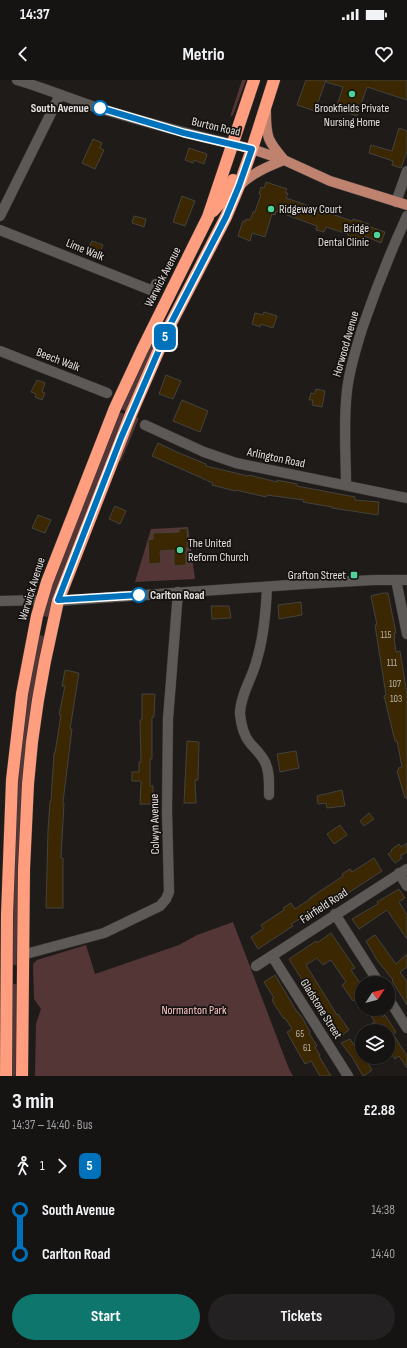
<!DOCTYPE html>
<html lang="en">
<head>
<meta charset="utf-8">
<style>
  body { margin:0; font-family:"Sofia Sans Condensed",sans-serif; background:#232121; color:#f1f3f6; height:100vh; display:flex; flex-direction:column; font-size:15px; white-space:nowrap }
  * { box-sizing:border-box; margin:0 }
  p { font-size:13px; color:#9e9ea0 }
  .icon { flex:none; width:22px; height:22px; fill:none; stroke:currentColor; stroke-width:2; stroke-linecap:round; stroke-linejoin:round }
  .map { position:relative; height:996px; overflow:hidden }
  .panel { display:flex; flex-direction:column; background:#161413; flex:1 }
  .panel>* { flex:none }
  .badge { padding:0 8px; border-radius:6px; font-size:14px; line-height:26px }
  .needle { width:26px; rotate:54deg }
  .fabs { position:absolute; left:355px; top:896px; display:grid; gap:8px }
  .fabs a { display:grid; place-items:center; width:40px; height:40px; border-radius:50%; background:#161413; box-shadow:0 1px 3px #0004,0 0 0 1px #353333; font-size:20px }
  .map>.badge { position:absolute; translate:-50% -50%; box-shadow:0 0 0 2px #fff }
  .legs { display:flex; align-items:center; gap:6px; height:44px; padding:0 12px; font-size:13px }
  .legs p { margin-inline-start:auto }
  .summary { display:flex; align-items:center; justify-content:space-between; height:68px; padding:0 12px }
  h1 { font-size:22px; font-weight:700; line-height:30px }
  .action { display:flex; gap:8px; margin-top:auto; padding:8px 12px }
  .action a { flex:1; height:46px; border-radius:24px; background:#0f766e; color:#fff; font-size:16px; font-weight:700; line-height:46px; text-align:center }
  .action a+a { background:#232121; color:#f1f3f6 }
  ul { padding:0 12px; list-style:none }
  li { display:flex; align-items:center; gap:14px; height:44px; font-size:15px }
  li i { display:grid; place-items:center; width:6px; height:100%; margin:0 5px; background:currentColor }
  li i::after { content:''; width:10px; height:10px; margin:-5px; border:3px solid; border-radius:50%; background:#161413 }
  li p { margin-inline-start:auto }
  li:first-child i { background:linear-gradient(#0000 50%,currentColor 0) }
  li:last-child i { background:linear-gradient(currentColor 50%,#0000 0) }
  .status { display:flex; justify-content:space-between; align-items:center; height:28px; padding:0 20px; background:#161413; direction:ltr }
  .status svg { height:11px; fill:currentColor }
  header { display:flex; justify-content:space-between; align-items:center; height:52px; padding:0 12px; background:#161413; font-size:18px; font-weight:700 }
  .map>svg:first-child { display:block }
  .green { fill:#553636 }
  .building { fill:#3b2802; stroke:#44423f }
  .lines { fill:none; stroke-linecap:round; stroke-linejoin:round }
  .minor-casing { stroke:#383635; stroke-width:11 }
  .major-casing { stroke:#383635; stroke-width:11 }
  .highway-casing { stroke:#383635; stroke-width:13 }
  .minor { stroke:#5d5957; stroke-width:10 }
  .major { stroke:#be826f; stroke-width:10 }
  .highway { stroke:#fe9e7f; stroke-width:12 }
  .line-1-casing { stroke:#fff; stroke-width:9 }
  .line-1 { stroke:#0072bc; stroke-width:6 }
  .poi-dot { fill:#4fd399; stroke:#151210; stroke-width:1.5 }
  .stop-1-dot { fill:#fff; stroke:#0072bc; stroke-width:2 }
  .labels { text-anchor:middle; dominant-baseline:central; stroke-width:3.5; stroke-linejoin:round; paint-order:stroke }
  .number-label { font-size:10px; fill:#b9b3a8 }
  .stop-label { font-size:12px; font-weight:bold; fill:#e3e1df; stroke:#151210; text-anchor:end }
  .poi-label { font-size:12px; fill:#e3e1df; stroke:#151210; text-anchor:start }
  .street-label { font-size:12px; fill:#e3e1df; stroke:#151210 }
  .park-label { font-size:12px; fill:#fcc6c6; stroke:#151210 }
</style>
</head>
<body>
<div class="status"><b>14:37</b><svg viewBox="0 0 49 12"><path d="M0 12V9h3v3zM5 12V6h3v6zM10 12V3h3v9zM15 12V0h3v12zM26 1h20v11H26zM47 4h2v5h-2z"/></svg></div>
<header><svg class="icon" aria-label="back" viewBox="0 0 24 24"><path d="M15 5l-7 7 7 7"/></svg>Metrio<svg class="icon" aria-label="heart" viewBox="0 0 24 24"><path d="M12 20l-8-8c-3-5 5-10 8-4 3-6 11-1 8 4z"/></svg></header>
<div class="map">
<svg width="407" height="996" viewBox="0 0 407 996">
  <rect width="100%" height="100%" fill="#1e1b19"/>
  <!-- green -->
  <g class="green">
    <path d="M 242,0 L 246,0 L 233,35 L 230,37 Z"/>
    <path d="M 162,242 L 164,242 L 165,244 L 126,331 L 120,329 Z"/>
    <path d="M 119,332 L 125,334 L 56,510 L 49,537 L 42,536 L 50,508 Z"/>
    <path d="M 136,337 L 139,338 L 121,381 L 118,380 Z"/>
    <path d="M 188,447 L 195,499 L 135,502 L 151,449 Z"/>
    <path d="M 38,555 L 44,556 L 30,639 L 18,885 L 12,885 C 13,825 11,765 17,706 C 21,655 30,605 38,555 Z"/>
    <path d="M 233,842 L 289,989 L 293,996 L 35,996 L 36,944 L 41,929 L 34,919 L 33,884 L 37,880 L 86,865 L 95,894 L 179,865 L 197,855 Z"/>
    <path d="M 12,904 L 17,904 L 17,996 L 11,996 Z"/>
  </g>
  <!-- building -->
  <g class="building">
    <path d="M 306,0 L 326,0 L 315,31 L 297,25 Z"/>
    <path d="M 326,0 L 407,0 L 407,20 L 367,7 L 357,36 L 336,29 L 343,7 L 326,2 Z"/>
    <path d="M 399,48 L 407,51 L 407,71 L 401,88 L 392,85 L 393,81 L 369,73 L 371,65 L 392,71 Z"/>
    <path d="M 93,59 L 102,63 L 100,68 L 104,70 L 95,89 L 82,83 Z"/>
    <path d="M 189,68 L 207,74 L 204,84 L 194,80 L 193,83 L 185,80 Z"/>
    <path d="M 266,102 L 287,109 L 285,113 L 288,113 L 286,118 L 352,141 L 353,139 L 369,144 L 368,146 L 385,152 L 381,163 L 365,156 L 364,161 L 348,156 L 348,154 L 326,147 L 324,152 L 316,150 L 317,146 L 276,131 L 275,135 L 272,134 L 265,157 L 252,153 L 250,161 L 238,156 L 243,141 L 246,141 L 246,139 L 250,140 L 253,132 L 255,132 L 261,114 L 259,114 L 261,107 L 264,108 Z"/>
    <path d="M 182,116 L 195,121 L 185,146 L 173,142 Z"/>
    <path d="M 134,136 L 146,139 L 144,147 L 132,143 Z"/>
    <path d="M 92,161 L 103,165 L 100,172 L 89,167 Z"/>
    <path d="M 264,232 L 277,236 L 273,248 L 261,244 L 260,247 L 252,244 L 255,233 L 263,235 Z"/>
    <path d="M 166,295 L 181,301 L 173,319 L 159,314 Z"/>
    <path d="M 37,300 L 45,303 L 42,312 L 45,313 L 42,320 L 35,317 L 36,314 L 31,312 Z"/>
    <path d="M 316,309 L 325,311 L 322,327 L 312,325 L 313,320 L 309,320 L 311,313 L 315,314 Z"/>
    <path d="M 182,320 L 208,331 L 200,352 L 173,341 Z"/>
    <path d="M 158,363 L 179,373 L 206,384 L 206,386 L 248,396 L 249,395 L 277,402 L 277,400 L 297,404 L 297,406 L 355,417 L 355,420 L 379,422 L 378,435 L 332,428 L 332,427 L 303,422 L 304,420 L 267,415 L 266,417 L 236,410 L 235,411 L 212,405 L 213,403 L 152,376 Z"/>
    <path d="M 115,426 L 126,431 L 120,444 L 109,439 Z"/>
    <path d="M 38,435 L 51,440 L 45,453 L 32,448 Z"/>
    <path d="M 187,448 L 188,467 L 186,468 L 186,485 L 174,486 L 174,470 L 160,471 L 161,483 L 149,484 L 148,460 L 153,459 L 153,453 L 179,452 L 179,449 Z"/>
    <path d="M 383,513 L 388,513 L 396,553 L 394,553 L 395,558 L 394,558 L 396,572 L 400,571 L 407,614 L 407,718 L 405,718 L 397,691 L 399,690 L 398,688 L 402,687 L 397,661 L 395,661 L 384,616 L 386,615 L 375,545 L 377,545 L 371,516 Z"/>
    <path d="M 301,522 L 302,535 L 279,539 L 278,525 Z"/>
    <path d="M 211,526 L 229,526 L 231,538 L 212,539 Z"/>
    <path d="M 65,590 L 79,593 L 70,649 L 72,649 L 63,722 L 64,723 L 61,778 L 63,778 L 63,828 L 46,828 L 48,751 L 50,721 L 51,721 L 54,673 L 55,673 L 61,635 L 59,635 L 65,606 L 62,606 Z"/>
    <path d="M 142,614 L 155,614 L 154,637 L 152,637 L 152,679 L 150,679 L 150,706 L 153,706 L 153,724 L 140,724 L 141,701 L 132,701 L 132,692 L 139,692 L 139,682 L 141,682 L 140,640 L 142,640 Z"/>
    <path d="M 187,661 L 199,662 L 198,700 L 195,700 L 196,723 L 184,723 Z"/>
    <path d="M 296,671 L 299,688 L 280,692 L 277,674 Z"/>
    <path d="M 342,710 L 345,726 L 327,728 L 326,723 L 318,724 L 317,716 Z"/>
    <path d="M 369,733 L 374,739 L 364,746 L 360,741 Z"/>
    <path d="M 340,745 L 347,755 L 334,764 L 327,754 Z"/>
    <path d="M 407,763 L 407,772 L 400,776 L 402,778 L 395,783 L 388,774 L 392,771 L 391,770 L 399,764 L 401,767 Z"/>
    <path d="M 374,778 L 382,791 L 308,839 L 307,836 L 304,838 L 303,837 L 291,844 L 293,846 L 258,869 L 251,857 L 263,849 L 261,845 L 284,830 L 283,828 L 291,823 L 295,829 L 310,819 L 310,818 L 343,796 L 342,794 L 350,789 L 352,792 Z"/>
    <path d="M 399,809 L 405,818 L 399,822 L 407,835 L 407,859 L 387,830 L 359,849 L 352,839 L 378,824 L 377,822 Z"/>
    <path d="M 331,853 L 355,888 L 351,890 L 362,906 L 362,914 L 353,921 L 342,905 L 346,902 L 331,880 L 323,885 L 317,878 L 306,885 L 337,935 L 338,934 L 349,950 L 341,956 L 327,937 L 326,938 L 289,879 L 316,861 L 317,863 Z"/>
    <path d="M 375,855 L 396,884 L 407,874 L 407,887 L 400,892 L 407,902 L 407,925 L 392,901 L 393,900 L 377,880 L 366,861 Z"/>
    <path d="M 275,895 L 297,932 L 298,932 L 303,939 L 310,952 L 309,953 L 317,966 L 315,967 L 320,975 L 319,976 L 331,996 L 320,996 L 311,981 L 305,984 L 294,965 L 287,952 L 292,949 L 285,938 L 284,939 L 274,924 L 272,919 L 274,918 L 264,902 Z"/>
    <path d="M 366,929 L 377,929 L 383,937 L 385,935 L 396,952 L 393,954 L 407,976 L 407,988 L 399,976 L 395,979 L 390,972 L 392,971 L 388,965 L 388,951 L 377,951 L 372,943 L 375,942 Z"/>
    <path d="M 350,959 L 362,977 L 363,978 L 365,978 L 372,990 L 364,996 L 363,996 L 352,977 L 341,963 Z"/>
  </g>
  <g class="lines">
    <defs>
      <g id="minor">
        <path d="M 17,0 C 44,8 71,19 98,28 C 142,41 187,54 232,64"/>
        <path d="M 396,122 L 407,91"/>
        <path d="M 0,136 L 60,15"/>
        <path d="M 0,150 L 153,211 L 156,204"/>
        <path d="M 0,271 L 107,313"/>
        <path d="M 145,345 L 204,372 L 236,383 L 407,418"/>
        <path d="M 346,405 C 346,374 343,342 347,311 C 349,290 356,269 362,249 C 375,211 390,173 407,136"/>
        <path d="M 396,500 L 407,554"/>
        <path d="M 267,507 C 266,531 264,556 257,579 C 253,597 240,615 240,634 C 241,644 243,655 250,663 C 255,669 261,674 265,682 C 270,692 269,704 269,715"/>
        <path d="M 0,521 L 41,520"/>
        <path d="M 58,521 L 303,504 L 374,500 L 407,500"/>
        <path d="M 399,793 L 407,806"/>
        <path d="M 335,834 L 379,903"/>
        <path d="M 22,875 L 104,853 L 160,826 L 166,819 L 169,812 L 167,731 L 168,639 L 178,512"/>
        <path d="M 272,876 L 348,996"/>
        <path d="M 256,886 L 407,789"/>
        <path d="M 388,918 L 407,948"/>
      </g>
      <g id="major">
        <path d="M 266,32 C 266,58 268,61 284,80"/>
        <path d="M 232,64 L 252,69 L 284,80 L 330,101 L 407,125"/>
        <path d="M 239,106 C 252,93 267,87 284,80"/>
      </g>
      <g id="highway">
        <path d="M 213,131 L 225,117 L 233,100"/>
        <path d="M 6,996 L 7,835 L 12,700 L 22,614 L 37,536 L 47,502 L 115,328 L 142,270 L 208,137 L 254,0"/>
        <path d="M 22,996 L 24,789 L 28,704 L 32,662 L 38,620 L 45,581 L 58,521 L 131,334 L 168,249 L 226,137 L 239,106 L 252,69 L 274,0"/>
      </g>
    </defs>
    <!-- minor casing -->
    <use href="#minor" class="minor-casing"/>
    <!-- major casing -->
    <use href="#major" class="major-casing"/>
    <!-- highway casing -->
    <use href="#highway" class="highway-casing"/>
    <!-- minor -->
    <use href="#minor" class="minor"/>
    <!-- major -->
    <use href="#major" class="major"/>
    <!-- highway -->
    <use href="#highway" class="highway"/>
  </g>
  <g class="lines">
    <defs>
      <path id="line-1" d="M 100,28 L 184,53 L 252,69 L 239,106 L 226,137 L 168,249 L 121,358 L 58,520 L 139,515"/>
    </defs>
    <!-- line-1 casing -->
    <use href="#line-1" class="line-1-casing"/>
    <!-- line-1 -->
    <use href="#line-1" class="line-1"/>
  </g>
  <!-- markers -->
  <g class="poi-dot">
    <circle cx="352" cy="14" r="4"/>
    <circle cx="271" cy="129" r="4"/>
    <circle cx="377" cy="155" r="4"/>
    <circle cx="180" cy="470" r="4"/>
    <rect x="350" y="491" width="8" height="8" rx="2"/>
  </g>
  <g class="stop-1-dot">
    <circle cx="100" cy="28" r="7"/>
    <circle cx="139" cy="515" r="7"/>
  </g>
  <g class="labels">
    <!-- number labels -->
    <g class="number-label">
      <text x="386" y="555">115</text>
      <text x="392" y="583">111</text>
      <text x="395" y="604">107</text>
      <text x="396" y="619">103</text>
      <text x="300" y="954">65</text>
      <text x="307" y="968">61</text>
    </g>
    <!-- stop labels -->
    <g class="stop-label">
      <text x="89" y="28">South Avenue</text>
      <text x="150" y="515" text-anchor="start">Carlton Road</text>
    </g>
    <!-- poi labels -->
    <g class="poi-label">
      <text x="352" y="28" text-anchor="middle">Brookfields Private<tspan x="352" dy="14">Nursing Home</tspan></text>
      <text x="279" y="129">Ridgeway Court</text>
      <text x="369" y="148" text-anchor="end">Bridge<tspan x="369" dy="14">Dental Clinic</tspan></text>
      <text x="188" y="463">The United<tspan x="188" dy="14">Reform Church</tspan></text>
      <text x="346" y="495" text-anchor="end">Grafton Street</text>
    </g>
    <!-- street labels -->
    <g class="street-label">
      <text transform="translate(216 47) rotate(13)">Burton Road</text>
      <text transform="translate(85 170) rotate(22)">Lime Walk</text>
      <text transform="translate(163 197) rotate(-63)">Warwick Avenue</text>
      <text transform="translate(346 264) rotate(-74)">Horwood Avenue</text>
      <text transform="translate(58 280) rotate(21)">Beech Walk</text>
      <text transform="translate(276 378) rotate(12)">Arlington Road</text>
      <text transform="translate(32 509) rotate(-73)">Warwick Avenue</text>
      <text transform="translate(155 744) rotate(-91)">Colwyn Avenue</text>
      <text transform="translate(324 826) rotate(-33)">Fairfield Road</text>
      <text transform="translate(321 929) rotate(58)">Gladstone Street</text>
    </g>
    <!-- park labels -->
    <g class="park-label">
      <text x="194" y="930">Normanton Park</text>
    </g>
  </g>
</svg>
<div class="fabs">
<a><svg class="needle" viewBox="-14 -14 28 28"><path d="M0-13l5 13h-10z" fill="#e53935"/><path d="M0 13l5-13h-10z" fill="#9e9ea0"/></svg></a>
<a><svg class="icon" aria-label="layers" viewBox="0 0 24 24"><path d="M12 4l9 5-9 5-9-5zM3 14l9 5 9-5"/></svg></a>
</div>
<b class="badge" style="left:165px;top:257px;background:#0072bc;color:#fff">5</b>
</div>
<section class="panel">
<div class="summary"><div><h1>3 min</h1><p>14:37 – 14:40 · Bus</p></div><b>£2.88</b></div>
<div class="legs"><svg class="icon" aria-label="walk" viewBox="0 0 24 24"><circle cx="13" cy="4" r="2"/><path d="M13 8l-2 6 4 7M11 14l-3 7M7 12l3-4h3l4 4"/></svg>1<svg class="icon" aria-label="forward" viewBox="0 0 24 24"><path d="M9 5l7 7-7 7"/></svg><b class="badge" style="background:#0072bc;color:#fff">5</b></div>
<ul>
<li><i style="color:#0072bc"></i><b>South Avenue</b><p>14:38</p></li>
<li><i style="color:#0072bc"></i><b>Carlton Road</b><p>14:40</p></li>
</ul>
<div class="action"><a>Start</a><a>Tickets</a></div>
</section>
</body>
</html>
